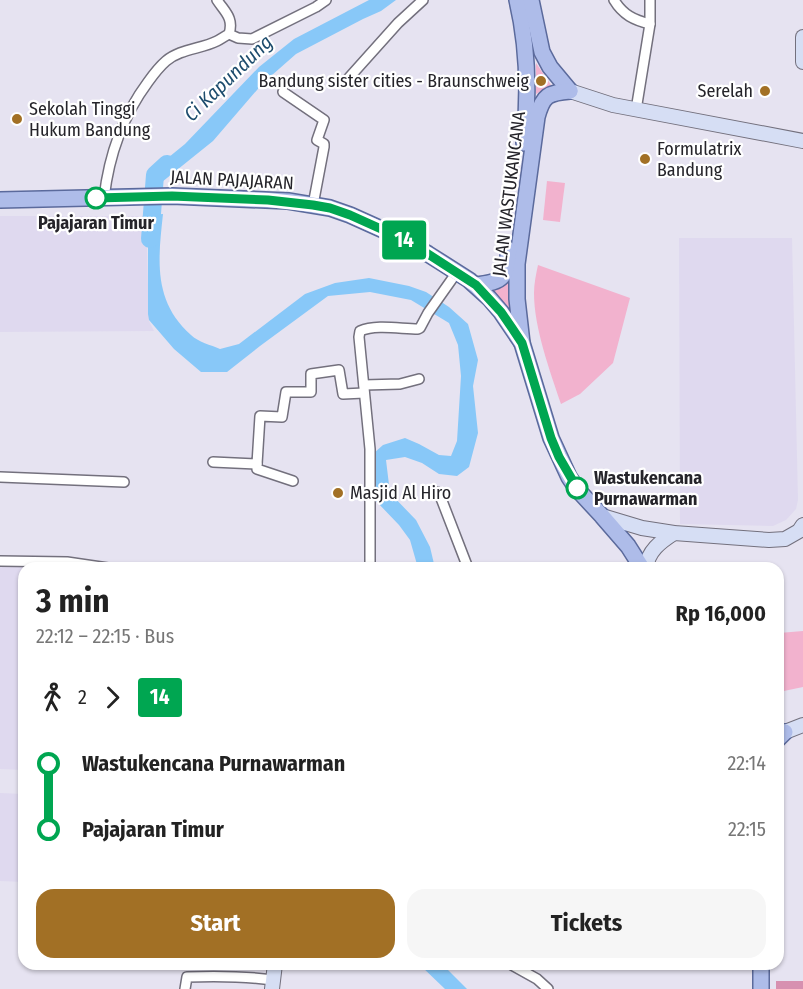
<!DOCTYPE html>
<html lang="en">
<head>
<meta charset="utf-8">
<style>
  body { margin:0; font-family:"Fira Sans Condensed",sans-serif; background:#f6f6f6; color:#222; height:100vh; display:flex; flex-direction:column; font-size:22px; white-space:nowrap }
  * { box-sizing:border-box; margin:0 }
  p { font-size:20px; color:#767676 }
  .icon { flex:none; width:33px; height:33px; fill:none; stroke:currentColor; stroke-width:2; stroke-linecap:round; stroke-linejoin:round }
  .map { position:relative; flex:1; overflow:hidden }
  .side { position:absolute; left:18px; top:562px; width:766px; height:408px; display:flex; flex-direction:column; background:#fff; border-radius:18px; box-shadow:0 2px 4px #0004 }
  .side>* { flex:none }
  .badge { padding:0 12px; border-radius:4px; font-size:21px; line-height:39px }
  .map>.badge { position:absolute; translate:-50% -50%; box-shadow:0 0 0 3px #fff }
  .legs { display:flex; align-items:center; gap:9px; height:66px; padding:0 18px; font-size:20px }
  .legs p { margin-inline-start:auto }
  .overview { display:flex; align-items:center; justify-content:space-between; height:102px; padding:0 18px }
  h1 { font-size:33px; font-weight:700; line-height:45px }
  .action { display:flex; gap:12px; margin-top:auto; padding:12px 18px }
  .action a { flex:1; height:69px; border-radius:18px; background:#a27025; color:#fff; font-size:24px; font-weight:700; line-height:69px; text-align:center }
  .action a+a { background:#f6f6f6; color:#222 }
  ul { padding:0 18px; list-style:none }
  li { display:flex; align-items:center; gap:21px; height:66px; font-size:22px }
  li i { display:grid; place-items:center; width:9px; height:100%; margin:0 8px; background:currentColor }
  li i::after { content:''; width:15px; height:15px; margin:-8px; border:4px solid; border-radius:50%; background:#fff }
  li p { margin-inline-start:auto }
  li:first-child i { background:linear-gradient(#0000 50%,currentColor 0) }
  li:last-child i { background:linear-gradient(currentColor 50%,#0000 0) }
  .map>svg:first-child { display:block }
  .built { fill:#dfd9ef }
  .green { fill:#f2b2ce }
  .forest { fill:#d790b0 }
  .water { fill:#88c8f8 }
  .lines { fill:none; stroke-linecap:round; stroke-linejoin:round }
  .river { stroke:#88c8f8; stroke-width:18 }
  .street-casing { stroke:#73707d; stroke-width:12 }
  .secondary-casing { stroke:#73707d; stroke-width:16 }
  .primary-casing { stroke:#5b6a9c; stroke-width:18 }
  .street { stroke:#fff; stroke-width:9 }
  .secondary { stroke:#d6def4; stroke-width:14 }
  .primary { stroke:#aebce9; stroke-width:15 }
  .line-1-casing { stroke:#fff; stroke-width:14 }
  .line-1 { stroke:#00a651; stroke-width:9 }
  .poi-dot { fill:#a27025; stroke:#fff; stroke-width:2 }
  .stop-1-dot { fill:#fff; stroke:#00a651; stroke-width:3 }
  .labels { text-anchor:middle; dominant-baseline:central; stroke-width:4.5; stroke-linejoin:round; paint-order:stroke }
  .poi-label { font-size:18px; fill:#25242a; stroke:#fff; text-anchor:start }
  .street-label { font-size:18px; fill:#25242a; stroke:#fff }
  .stop-label { font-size:18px; font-weight:bold; fill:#25242a; stroke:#fff }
  .water-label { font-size:20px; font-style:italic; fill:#1d4c6d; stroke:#fff }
</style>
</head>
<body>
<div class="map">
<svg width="803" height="989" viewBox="0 0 803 989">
  <rect width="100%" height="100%" fill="#e6e3f1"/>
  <!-- built -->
  <g class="built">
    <path d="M 0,216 L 146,216 L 149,321 L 154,331 L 0,332 Z"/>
    <path d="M 679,238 L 792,238 L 798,500 L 796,509 L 786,520 L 773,526 L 680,524 Z"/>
    <path d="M 0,565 L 42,567 L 42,568 L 24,568 L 24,770 L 0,769 Z"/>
    <path d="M 0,793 L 24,794 L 24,882 L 0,881 Z"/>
  </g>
  <!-- green -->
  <g class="green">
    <path d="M 536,63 L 551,85 L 536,94 Z"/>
    <path d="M 547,181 L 565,183 L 560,222 L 543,220 Z"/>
    <path d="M 538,265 L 630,298 L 613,363 L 580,394 L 561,404 C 550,371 534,328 534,293 C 534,284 536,274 538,265 Z"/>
    <path d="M 509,275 L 512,317 L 484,288 Z"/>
    <path d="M 803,631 L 803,687 L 779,692 L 779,633 Z"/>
  </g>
  <!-- forest -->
  <rect class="forest" x="776" y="981" width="27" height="8"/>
  <!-- water -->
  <g class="water">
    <path d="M 369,0 L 396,0 L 381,11 L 363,19 L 296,54 L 263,83 L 213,141 L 162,182 L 146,183 L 158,166 L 185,144 L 259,67 L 294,39 Z"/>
    <path d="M 163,214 C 158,260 153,301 191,335 C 198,342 211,345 220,349 L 239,344 L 305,294 L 335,283 L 369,278 L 409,286 L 426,292 L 449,307 L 468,324 L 478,360 L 473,386 L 478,433 L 469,467 L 457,476 L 439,474 L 422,463 L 405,457 L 386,460 L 390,493 L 416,520 L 430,547 L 435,568 L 418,568 L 410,540 L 399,525 L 376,501 L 370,474 L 374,453 L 383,445 L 405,438 L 419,444 L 439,455 L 451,456 L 457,441 L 461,376 L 458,345 L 449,323 L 411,300 L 370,292 L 328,296 L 260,346 L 227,372 L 201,372 L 174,349 L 149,320 L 148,314 L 148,215 Z"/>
    <path d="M 420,965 L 443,965 L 467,989 L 445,989 Z"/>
  </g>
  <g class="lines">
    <!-- river -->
    <path class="river" d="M 150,239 L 155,175 L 167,164"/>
    <defs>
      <g id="street">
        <path d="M 614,0 C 623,15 634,20 650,24"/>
        <path d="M 229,34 L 238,38 L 252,39 L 316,7 L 326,0"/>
        <path d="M 346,81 L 398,23 L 423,0"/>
        <path d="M 283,92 L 324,120 L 317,140 L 324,144 L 324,147 L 313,205"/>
        <path d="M 636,110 L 650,24 L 650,0"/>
        <path d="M 104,198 C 109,155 122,117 148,82 C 153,75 159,67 166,61 C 180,49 201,49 217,41 C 221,39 225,36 229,34 C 234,18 225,12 217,0"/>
        <path d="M 364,385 L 400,384 L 419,379"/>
        <path d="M 213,462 L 257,464 L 260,416 L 282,417 L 286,392 L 311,392 L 311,374 L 339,370 L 343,394 L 364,393"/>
        <path d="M 257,464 L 257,469 L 293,481"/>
        <path d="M 0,477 L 124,482"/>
        <path d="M 432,493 L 437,492 L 439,493 L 468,568"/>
        <path d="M 0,561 L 67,562 L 108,568"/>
        <path d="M 370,568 L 370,449 L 359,337 L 360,331 C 376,324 401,329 418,329 L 420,328 L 428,313 L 457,272"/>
        <path d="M 510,964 L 537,979 L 548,989"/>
        <path d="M 185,989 L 187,977 C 216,976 244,976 273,980"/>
      </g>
      <g id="secondary">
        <path d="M 803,37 L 803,62"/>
        <path d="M 570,91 L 613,105 L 803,141"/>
        <path d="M 602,516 L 642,528 L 674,533 L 769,540 L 785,539 L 799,531 L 803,525"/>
        <path d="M 646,568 C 648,551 660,542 674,533"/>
        <path d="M 778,731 L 785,732 L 803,725"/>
        <path d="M 272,989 L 275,964"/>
      </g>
      <g id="primary">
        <path d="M 517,0 C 528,47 529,95 524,143"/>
        <path d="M 531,0 L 542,52 L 550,67 L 570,91"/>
        <path d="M 570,91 C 548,93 543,95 537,117 L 517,264 L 517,299 L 522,343 L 551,438 L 569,477 L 577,489 L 602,516 L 628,546 L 642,568"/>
        <path d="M 0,200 L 172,196 L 288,201 L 330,208 L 350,215 L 390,233 L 428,254 L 469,280 L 489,298 L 501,312 L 522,343"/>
        <path d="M 476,285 C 505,281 505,279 509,250"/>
        <path d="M 778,739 L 785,732"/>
        <path d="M 761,989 L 761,964"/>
      </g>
    </defs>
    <!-- street casing -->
    <use href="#street" class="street-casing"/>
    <!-- secondary casing -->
    <use href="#secondary" class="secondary-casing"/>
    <!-- primary casing -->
    <use href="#primary" class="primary-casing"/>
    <!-- street -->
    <use href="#street" class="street"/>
    <!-- secondary -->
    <use href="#secondary" class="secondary"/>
    <!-- primary -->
    <use href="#primary" class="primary"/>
  </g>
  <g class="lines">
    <defs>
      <path id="line-1" d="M 96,198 L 172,196 L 268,200 L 313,205 L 330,208 L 350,215 L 390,233 L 428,254 L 476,285 L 501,312 L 512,328 L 522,343 L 551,438 L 559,457 L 577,488"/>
    </defs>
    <!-- line-1 casing -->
    <use href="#line-1" class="line-1-casing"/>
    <!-- line-1 -->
    <use href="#line-1" class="line-1"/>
  </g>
  <!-- markers -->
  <g class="poi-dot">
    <circle cx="541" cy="81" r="6"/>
    <circle cx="765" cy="91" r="6"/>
    <circle cx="17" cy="119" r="6"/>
    <circle cx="645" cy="159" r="6"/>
    <circle cx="338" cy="493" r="6"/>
  </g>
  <g class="stop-1-dot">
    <circle cx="96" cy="198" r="10"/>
    <circle cx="577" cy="488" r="10"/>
  </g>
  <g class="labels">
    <!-- poi labels -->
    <g class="poi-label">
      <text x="529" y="81" text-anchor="end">Bandung sister cities - Braunschweig</text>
      <text x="753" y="91" text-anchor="end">Serelah</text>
      <text x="29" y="109">Sekolah Tinggi<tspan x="29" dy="21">Hukum Bandung</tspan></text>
      <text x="657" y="149">Formulatrix<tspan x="657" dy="21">Bandung</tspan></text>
      <text x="350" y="493">Masjid Al Hiro</text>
    </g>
    <!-- street labels -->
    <g class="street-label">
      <text transform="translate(232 180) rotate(3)">JALAN PAJAJARAN</text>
      <text transform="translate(509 194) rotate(-83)">JALAN WASTUKANCANA</text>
    </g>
    <!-- stop labels -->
    <g class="stop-label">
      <text x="96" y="223">Pajajaran Timur</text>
      <text x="594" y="478" text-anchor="start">Wastukencana<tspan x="594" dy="21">Purnawarman</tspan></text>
    </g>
    <!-- water labels -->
    <g class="water-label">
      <text transform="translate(228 78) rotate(-44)">Ci Kapundung</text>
    </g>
  </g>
</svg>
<b class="badge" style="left:404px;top:240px;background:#00a651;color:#fff">14</b>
<section class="side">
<div class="overview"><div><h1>3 min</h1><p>22:12 – 22:15 · Bus</p></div><b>Rp 16,000</b></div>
<div class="legs"><svg class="icon" aria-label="walk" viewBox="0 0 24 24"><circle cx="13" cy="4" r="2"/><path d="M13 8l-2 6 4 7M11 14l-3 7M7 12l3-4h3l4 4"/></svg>2<svg class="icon" aria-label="forward" viewBox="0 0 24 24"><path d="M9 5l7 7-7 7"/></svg><b class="badge" style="background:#00a651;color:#fff">14</b></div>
<ul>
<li><i style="color:#00a651"></i><b>Wastukencana Purnawarman</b><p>22:14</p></li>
<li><i style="color:#00a651"></i><b>Pajajaran Timur</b><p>22:15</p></li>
</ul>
<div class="action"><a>Start</a><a>Tickets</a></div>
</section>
</div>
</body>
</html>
